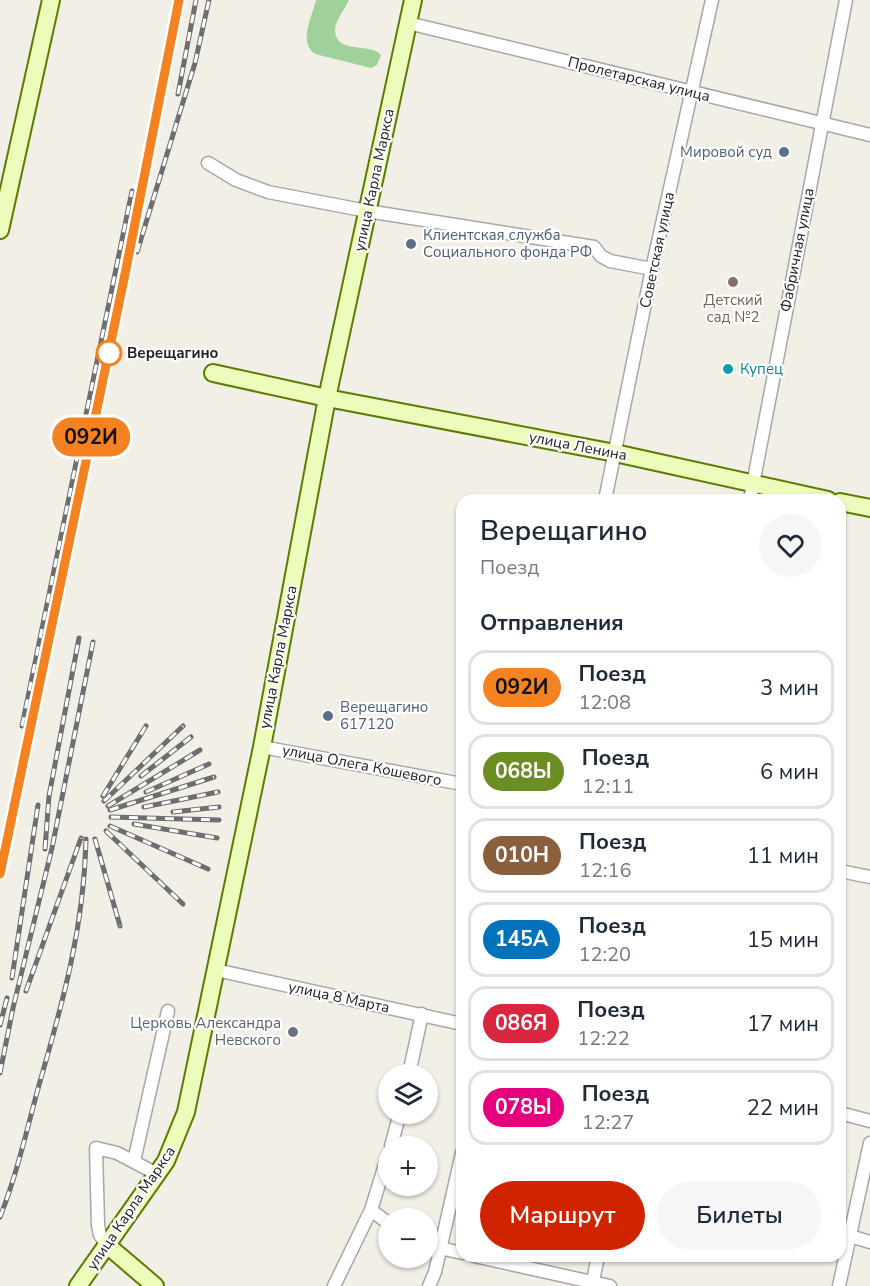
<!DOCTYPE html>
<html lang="ru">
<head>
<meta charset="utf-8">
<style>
  body { margin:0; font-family:"Nunito Sans",sans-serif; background:#f6f6f7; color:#1f2937; height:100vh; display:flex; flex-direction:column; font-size:22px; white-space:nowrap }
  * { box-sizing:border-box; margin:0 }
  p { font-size:20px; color:#747a83 }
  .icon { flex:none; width:33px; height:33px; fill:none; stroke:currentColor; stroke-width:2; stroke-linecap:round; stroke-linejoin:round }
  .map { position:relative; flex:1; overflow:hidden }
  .side { position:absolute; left:456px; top:494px; width:390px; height:768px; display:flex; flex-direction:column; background:#fff; border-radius:18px; box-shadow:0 2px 4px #0004 }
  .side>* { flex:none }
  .badge { padding:0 12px; border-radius:20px; font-size:21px; line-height:39px }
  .buttons { position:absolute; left:378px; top:1064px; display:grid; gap:12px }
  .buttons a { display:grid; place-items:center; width:60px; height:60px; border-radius:50%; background:#fff; box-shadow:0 2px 4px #0004; font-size:30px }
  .map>.badge { position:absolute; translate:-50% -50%; box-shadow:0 0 0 3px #fff }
  h2 { padding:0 24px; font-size:22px; line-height:54px }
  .round { display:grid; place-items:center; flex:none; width:63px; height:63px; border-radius:32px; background:#f6f6f7 }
  .summary { display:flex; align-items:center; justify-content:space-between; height:102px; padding:0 24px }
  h1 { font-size:28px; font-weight:600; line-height:45px }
  .button { display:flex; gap:12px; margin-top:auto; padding:12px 24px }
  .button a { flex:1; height:69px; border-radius:36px; background:#d02400; color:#fff; font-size:24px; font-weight:600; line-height:69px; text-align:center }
  .button a+a { background:#f6f6f7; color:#1f2937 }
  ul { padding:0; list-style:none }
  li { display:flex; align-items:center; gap:18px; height:75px; margin:0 12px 9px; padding:0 12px; border:3px solid #e0e1e3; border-radius:18px }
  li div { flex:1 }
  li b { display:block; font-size:22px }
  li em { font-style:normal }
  li .badge { min-width:66px; font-weight:700; text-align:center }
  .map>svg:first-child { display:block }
  .forest { fill:#a1d19a }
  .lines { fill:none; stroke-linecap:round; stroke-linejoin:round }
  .street-casing { stroke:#a7a7a7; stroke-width:15 }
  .secondary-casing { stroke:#5a7d01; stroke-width:20 }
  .street { stroke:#fff; stroke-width:12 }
  .secondary { stroke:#edfcba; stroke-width:16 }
  .rail-casing { stroke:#6e6e6e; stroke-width:5 }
  .rail { stroke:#fff; stroke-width:3; stroke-dasharray:9; stroke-linecap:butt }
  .line-casing { stroke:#fff; stroke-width:14 }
  .line { stroke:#f58220; stroke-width:9 }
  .service-dot { fill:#5c6f8a; stroke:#fff; stroke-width:2 }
  .education-dot { fill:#8d6e63; stroke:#fff; stroke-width:2 }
  .stop-dot { fill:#fff; stroke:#f58220; stroke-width:3 }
  .culture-dot { fill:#0f9aa8; stroke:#fff; stroke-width:2 }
  .worship-dot { fill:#6b7280; stroke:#fff; stroke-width:2 }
  .labels { text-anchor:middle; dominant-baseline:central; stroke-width:4.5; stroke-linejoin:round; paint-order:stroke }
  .street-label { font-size:15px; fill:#202020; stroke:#fff }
  .service-label { font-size:15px; fill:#4e5e75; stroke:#fff; text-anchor:start }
  .education-label { font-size:15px; fill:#785e54; stroke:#fff }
  .stop-label { font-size:15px; font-weight:bold; fill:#202020; stroke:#fff; text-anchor:start }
  .culture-label { font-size:15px; fill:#0d838f; stroke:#fff; text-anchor:start }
  .worship-label { font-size:15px; fill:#5b616d; stroke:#fff; text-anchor:end }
</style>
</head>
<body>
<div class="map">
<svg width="870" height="1286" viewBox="0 0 870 1286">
  <rect width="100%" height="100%" fill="#f1efe6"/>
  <!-- forest -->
  <path class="forest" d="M 316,0 L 349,0 C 345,9 335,21 335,30 C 335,55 371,42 381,55 L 377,65 L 371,68 L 315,54 C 298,42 312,17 316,0 Z"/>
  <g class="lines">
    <defs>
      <g id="street">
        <path d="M 408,23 L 870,135"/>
        <path d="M 208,163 L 236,180 L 268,192 L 367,211 L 588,246 L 594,247 L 601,256 L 610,261 L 652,269"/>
        <path d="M 605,500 L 652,269 L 712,0"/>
        <path d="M 750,500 L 846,0"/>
        <path d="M 262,747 L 462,784"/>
        <path d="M 840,871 L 870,877"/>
        <path d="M 216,970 L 462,1024"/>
        <path d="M 409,1074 L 422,1014"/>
        <path d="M 840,1113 L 870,1121"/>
        <path d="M 391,1146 L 400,1113"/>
        <path d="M 134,1161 L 168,1011"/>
        <path d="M 371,1210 L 388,1223"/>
        <path d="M 850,1236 L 870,1242"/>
        <path d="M 428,1243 L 440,1248 L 462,1253"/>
        <path d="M 107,1245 L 100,1235 L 98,1225 L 96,1148 L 117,1153 L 157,1174"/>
        <path d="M 474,1256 L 610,1286"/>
        <path d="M 334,1286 L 371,1210 L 388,1155"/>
        <path d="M 429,1286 L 435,1272 L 462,1153"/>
        <path d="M 592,1286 L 598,1256"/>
        <path d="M 839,1286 L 870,1143"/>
      </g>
      <g id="secondary">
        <path d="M 0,230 L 51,0"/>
        <path d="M 213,373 L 327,398 L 615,453 L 828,500"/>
        <path d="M 840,502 L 870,508"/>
        <path d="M 107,1245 L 155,1286"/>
        <path d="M 78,1286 L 166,1161 L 186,1112 L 262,747 L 327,398 L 413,0"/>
      </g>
    </defs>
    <!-- street casing -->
    <use href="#street" class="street-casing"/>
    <!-- secondary casing -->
    <use href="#secondary" class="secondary-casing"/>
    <!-- street -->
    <use href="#street" class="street"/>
    <!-- secondary -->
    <use href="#secondary" class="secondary"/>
    <defs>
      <g id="rail">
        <path d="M 178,94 L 196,0"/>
        <path d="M 137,252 L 195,63 L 209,0"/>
        <path d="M 22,726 L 132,191"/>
        <path d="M 141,776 L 191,737"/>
        <path d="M 146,792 L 209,764"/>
        <path d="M 103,796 L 146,726"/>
        <path d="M 104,801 L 183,726"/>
        <path d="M 108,806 L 200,750"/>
        <path d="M 144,807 L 218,792"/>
        <path d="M 110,810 L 214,777"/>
        <path d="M 173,812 L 219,807"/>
        <path d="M 111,817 L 219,820"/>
        <path d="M 134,824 L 217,838"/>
        <path d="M 110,826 L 208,869"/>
        <path d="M 106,831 L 183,904"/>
        <path d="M 95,839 L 120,926"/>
        <path d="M 45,849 L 49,796 L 79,638"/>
        <path d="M 0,874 L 124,279 L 179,0"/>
        <path d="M 12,978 L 38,805"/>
        <path d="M 26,991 L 81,838"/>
        <path d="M 0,1025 L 7,998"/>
        <path d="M 0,1073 L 13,1008 L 52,848 L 93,642"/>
        <path d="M 0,1217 C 17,1174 27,1129 39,1085 C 63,1002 84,927 86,839"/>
      </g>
    </defs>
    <!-- rail casing -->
    <use href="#rail" class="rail-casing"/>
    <!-- rail -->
    <use href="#rail" class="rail"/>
  </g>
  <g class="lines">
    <defs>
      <path id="line" d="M 0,874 L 124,279 L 179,0"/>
    </defs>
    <!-- line casing -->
    <use href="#line" class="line-casing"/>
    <!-- line -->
    <use href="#line" class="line"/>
  </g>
  <!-- markers -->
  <g class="service-dot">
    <circle cx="784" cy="152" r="6"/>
    <circle cx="411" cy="244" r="6"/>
    <circle cx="328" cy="716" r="6"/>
  </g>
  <circle class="education-dot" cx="733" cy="282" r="6"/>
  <circle class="stop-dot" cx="109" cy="353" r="12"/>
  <circle class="culture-dot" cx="728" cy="369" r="6"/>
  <circle class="worship-dot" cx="293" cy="1032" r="6"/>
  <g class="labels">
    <!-- street labels -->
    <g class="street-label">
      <text transform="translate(639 79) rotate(14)">Пролетарская улица</text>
      <text transform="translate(374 180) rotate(-78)">улица Карла Маркса</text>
      <text transform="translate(657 250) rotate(-78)">Советская улица</text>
      <text transform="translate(797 250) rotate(-79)">Фабричная улица</text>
      <text transform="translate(578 446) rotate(11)">улица Ленина</text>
      <text transform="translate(278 657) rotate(-79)">улица Карла Маркса</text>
      <text transform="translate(362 765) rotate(11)">улица Олега Кошевого</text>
      <text transform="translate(339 997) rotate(12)">улица 8 Марта</text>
      <text transform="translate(131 1208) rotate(-56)">улица Карла Маркса</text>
    </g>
    <!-- service labels -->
    <g class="service-label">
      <text x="772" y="152" text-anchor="end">Мировой суд</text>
      <text x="423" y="235">Клиентская служба<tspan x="423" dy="17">Социального фонда РФ</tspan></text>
      <text x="340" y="707">Верещагино<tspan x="340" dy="17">617120</tspan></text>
    </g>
    <!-- education labels -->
    <g class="education-label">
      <text x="733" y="300">Детский<tspan x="733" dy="17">сад №2</tspan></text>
    </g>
    <!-- stop labels -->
    <g class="stop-label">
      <text x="127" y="353">Верещагино</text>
    </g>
    <!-- culture labels -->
    <g class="culture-label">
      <text x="740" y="369">Купец</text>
    </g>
    <!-- worship labels -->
    <g class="worship-label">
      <text x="281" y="1023">Церковь Александра<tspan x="281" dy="17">Невского</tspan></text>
    </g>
  </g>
</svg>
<div class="buttons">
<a><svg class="icon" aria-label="layers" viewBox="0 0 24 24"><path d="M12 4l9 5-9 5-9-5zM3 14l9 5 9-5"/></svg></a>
<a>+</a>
<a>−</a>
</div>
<b class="badge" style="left:91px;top:437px;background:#f58220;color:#111">092И</b>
<section class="side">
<div class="summary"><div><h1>Верещагино</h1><p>Поезд</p></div><a class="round"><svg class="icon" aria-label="heart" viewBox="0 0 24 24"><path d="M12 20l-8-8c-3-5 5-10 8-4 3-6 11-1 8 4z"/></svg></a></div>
<h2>Отправления</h2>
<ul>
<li><span class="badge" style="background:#f58220;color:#111">092И</span><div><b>Поезд</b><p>12:08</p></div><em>3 мин</em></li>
<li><span class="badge" style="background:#6b8e23;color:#fff">068Ы</span><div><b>Поезд</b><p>12:11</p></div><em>6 мин</em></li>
<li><span class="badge" style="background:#8b5e3c;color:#fff">010Н</span><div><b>Поезд</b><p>12:16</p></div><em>11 мин</em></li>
<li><span class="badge" style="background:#0072bc;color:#fff">145А</span><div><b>Поезд</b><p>12:20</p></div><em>15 мин</em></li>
<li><span class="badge" style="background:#d7263d;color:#fff">086Я</span><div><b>Поезд</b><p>12:22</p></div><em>17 мин</em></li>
<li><span class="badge" style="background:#e6007e;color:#fff">078Ы</span><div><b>Поезд</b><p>12:27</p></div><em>22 мин</em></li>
</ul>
<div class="button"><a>Маршрут</a><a>Билеты</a></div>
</section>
</div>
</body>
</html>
